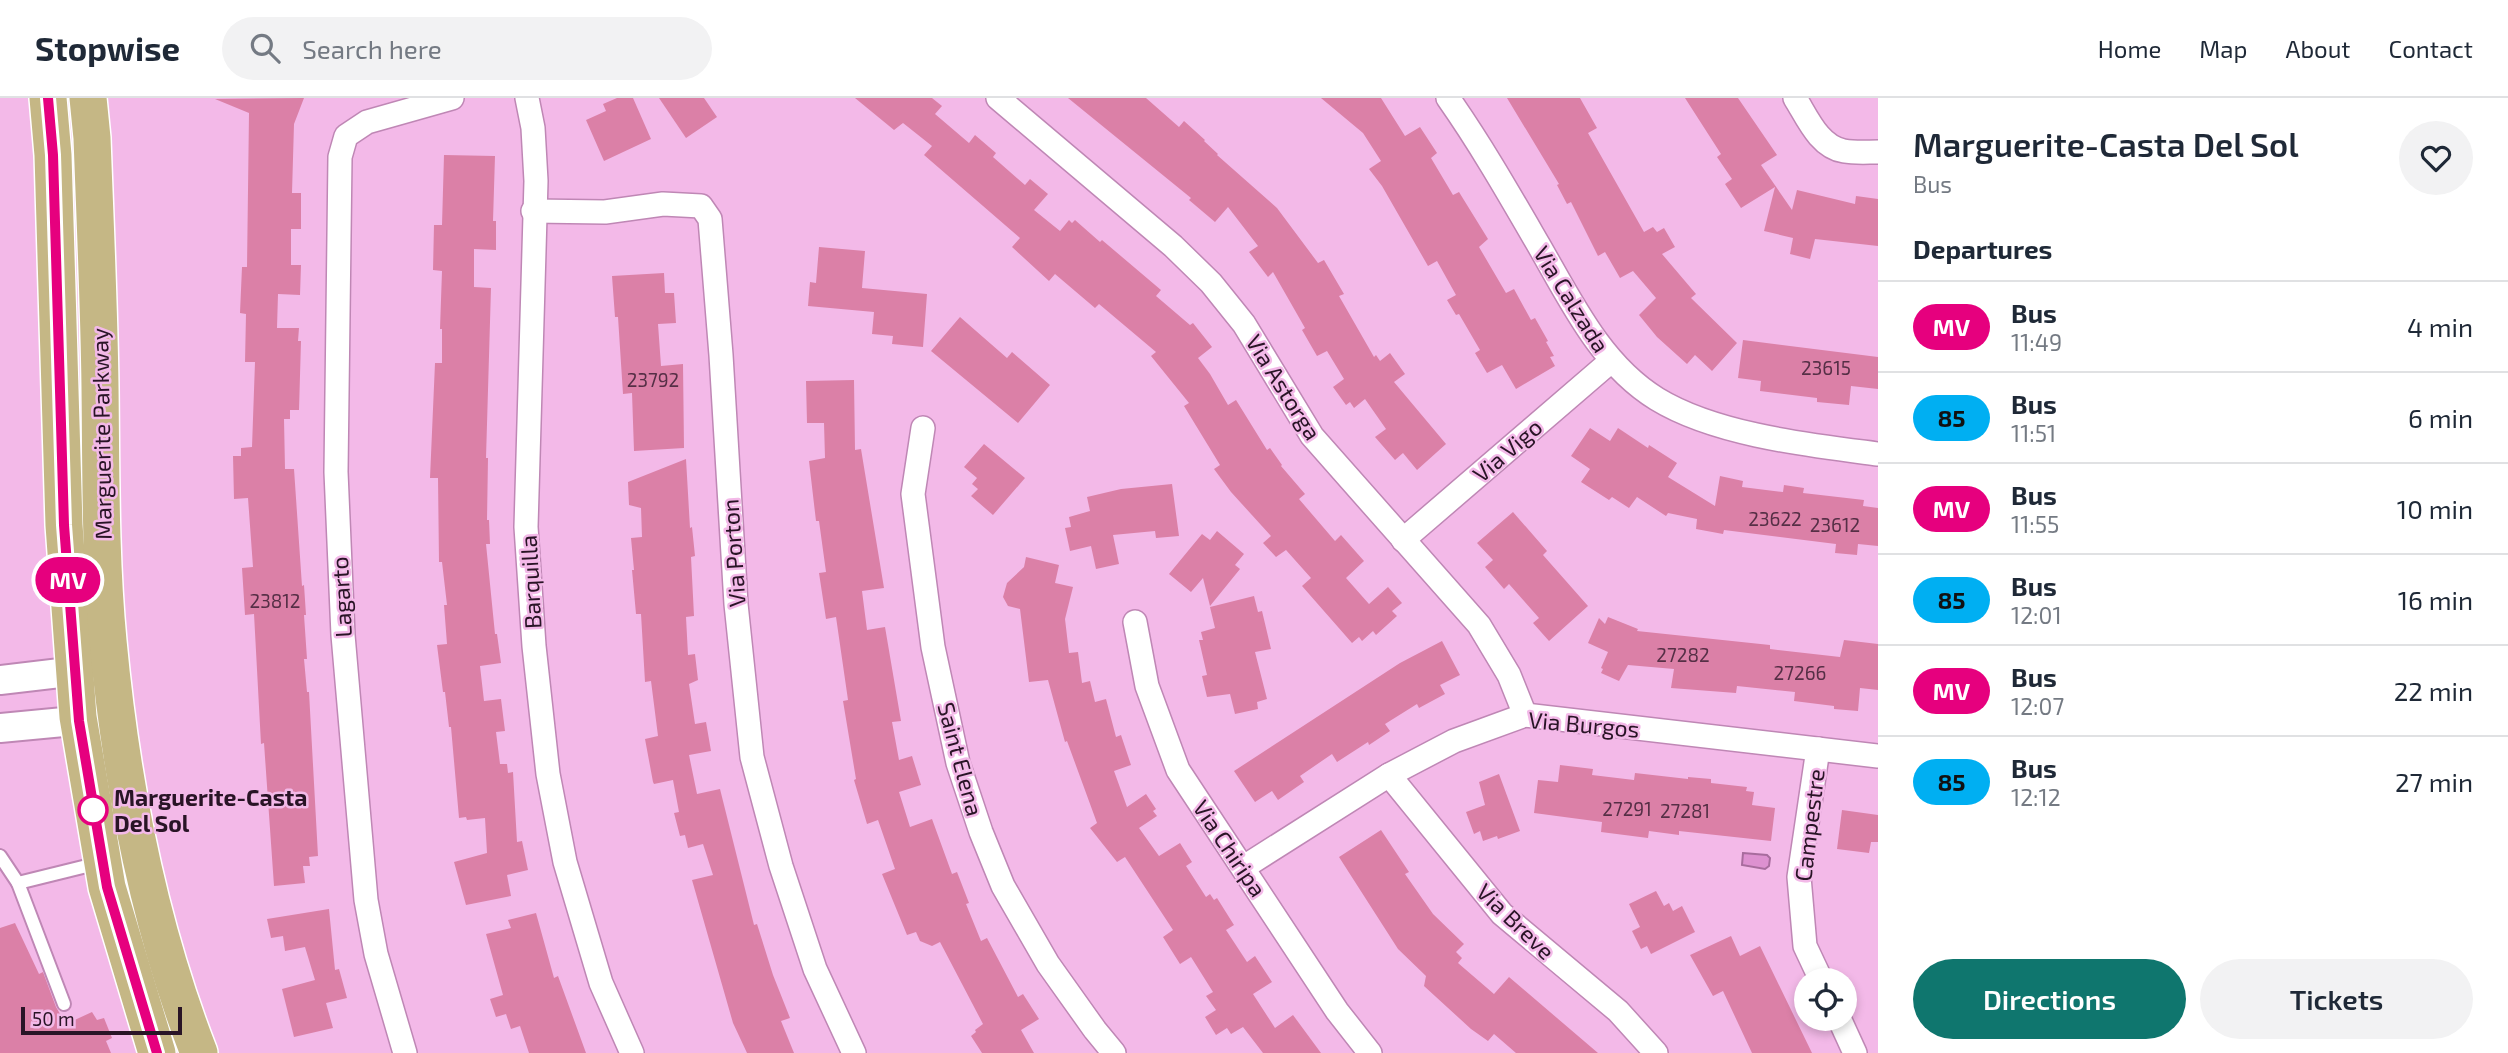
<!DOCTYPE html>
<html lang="en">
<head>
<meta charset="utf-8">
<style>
  body { margin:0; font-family:"Exo 2",sans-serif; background:#f2f2f3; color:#1f2937; height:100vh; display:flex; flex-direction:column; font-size:26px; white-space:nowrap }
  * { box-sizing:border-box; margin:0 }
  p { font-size:23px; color:#747a83 }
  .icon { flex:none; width:38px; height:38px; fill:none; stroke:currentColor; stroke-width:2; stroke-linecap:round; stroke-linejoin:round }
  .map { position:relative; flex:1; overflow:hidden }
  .panel { display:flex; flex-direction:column; background:#fff; width:630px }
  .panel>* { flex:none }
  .badge { padding:0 14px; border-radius:23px; font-size:24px; line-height:46px }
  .controls { position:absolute; left:1794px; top:870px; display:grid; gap:14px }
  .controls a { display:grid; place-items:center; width:63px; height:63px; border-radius:50%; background:#fff; box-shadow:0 4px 10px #0003; font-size:35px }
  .scale { position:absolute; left:21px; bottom:18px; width:161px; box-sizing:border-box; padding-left:7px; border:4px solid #291426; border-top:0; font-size:19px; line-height:24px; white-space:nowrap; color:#291426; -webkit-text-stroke:5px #f3b9e8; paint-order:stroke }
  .map>.badge { position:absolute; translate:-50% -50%; box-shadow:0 0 0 4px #fff }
  h2 { padding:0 35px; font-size:26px; line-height:63px }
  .round { display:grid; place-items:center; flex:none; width:74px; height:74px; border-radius:37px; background:#f2f2f3 }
  .summary { display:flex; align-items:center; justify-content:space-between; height:119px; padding:0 35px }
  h1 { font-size:33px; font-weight:600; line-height:52px }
  .primary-button { display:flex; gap:14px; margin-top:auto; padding:14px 35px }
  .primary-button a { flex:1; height:80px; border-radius:42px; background:#0f766e; color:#fff; font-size:28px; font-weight:600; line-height:80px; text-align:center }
  .primary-button a+a { background:#f2f2f3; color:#1f2937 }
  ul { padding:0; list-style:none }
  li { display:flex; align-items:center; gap:21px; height:91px; padding:0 35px; border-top:2px solid #e0e1e3 }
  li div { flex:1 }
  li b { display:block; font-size:26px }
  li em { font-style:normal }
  li .badge { min-width:77px; font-weight:700; text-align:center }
  header { display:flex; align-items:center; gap:42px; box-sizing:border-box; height:98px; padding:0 35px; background:#fff; border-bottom:2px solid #e0e1e3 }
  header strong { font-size:33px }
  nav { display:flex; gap:38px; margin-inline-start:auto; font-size:24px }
  .search { width:490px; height:63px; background:#f2f2f3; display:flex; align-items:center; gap:18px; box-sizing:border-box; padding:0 24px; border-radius:38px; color:#747a83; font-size:26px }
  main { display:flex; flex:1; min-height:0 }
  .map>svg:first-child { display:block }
  .water { fill:#dd91d0; stroke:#a76c9d; stroke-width:2 }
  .building { fill:#db80a7 }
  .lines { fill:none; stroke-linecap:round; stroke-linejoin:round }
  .service-casing { stroke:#bf87b5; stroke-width:16 }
  .minor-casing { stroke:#bf87b5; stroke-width:26 }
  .tertiary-casing { stroke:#bf87b5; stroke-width:32 }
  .primary-casing { stroke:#fff; stroke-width:40 }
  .service { stroke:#fff; stroke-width:12 }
  .minor { stroke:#fff; stroke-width:23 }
  .tertiary { stroke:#fff; stroke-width:28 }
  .primary { stroke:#c5b785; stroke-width:37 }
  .line-casing { stroke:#fff; stroke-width:16 }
  .line { stroke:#e6007e; stroke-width:10 }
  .stop-dot { fill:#fff; stroke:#e6007e; stroke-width:3.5 }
  .labels { text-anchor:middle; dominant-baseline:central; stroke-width:5; stroke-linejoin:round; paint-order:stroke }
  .number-label { font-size:19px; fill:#562f46 }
  .street-label { font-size:23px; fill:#291426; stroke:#f3b9e8 }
  .stop-label { font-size:23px; font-weight:bold; fill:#291426; stroke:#f3b9e8; text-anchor:start }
</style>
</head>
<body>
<header>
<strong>Stopwise</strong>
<div class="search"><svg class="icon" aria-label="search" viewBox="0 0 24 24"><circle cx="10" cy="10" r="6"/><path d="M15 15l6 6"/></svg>Search here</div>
<nav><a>Home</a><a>Map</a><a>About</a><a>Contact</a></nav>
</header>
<main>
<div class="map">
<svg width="1878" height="955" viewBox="0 0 1878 955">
  <rect width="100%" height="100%" fill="#f3b9e8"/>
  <!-- water -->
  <path class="water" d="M 1743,755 L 1767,757 L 1770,760 L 1769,768 L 1765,771 L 1742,767 Z"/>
  <!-- building -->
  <g class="building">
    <path d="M 304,0 L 294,26 L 292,95 L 301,95 L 301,131 L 291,131 L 291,167 L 301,167 L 300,197 L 278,196 L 277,230 L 299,230 L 298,243 L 301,243 L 299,312 L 290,312 L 290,321 L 284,321 L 285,371 L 294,371 L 302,488 L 304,487 L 306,517 L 304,517 L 307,561 L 304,561 L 307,594 L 309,594 L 318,758 L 309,759 L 310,768 L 303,768 L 305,785 L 274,788 L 264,645 L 261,646 L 254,516 L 245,517 L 242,470 L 253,469 L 248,400 L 234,401 L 233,358 L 241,358 L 241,350 L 252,349 L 255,264 L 245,264 L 246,216 L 240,215 L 242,169 L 247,169 L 249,15 L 215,1 Z"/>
    <path d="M 617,0 L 633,0 L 651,41 L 604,63 L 586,22 L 606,13 L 603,6 Z"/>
    <path d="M 659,0 L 704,0 L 717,19 L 686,40 Z"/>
    <path d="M 855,0 L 932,0 L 942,8 L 935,16 L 969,45 L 975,37 L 996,55 L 993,59 L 1025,87 L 1030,81 L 1048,96 L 1034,112 L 1060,133 L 1069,122 L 1072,125 L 1075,122 L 1100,144 L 1102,142 L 1161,192 L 1156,198 L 1190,227 L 1193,225 L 1212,249 L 1198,260 L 1210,276 L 1228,307 L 1236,302 L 1267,352 L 1270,350 L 1282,367 L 1281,368 L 1305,396 L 1299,401 L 1335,443 L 1341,437 L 1364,463 L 1346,480 L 1369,506 L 1388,489 L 1402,505 L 1392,513 L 1397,518 L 1376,537 L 1373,533 L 1362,543 L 1359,539 L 1352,545 L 1302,488 L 1311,480 L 1286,452 L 1276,459 L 1263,445 L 1271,438 L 1231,394 L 1214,371 L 1220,367 L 1184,308 L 1189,305 L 1151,258 L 1156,254 L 1099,206 L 1095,210 L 1055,176 L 1049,183 L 1012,149 L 1020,140 L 924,57 L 932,48 L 903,25 L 894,32 Z"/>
    <path d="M 1068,0 L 1146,0 L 1179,29 L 1184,23 L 1205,42 L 1204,43 L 1218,56 L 1217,57 L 1277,110 L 1318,165 L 1324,162 L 1344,196 L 1339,198 L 1374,259 L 1376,257 L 1380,263 L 1390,255 L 1405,276 L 1394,284 L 1446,346 L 1417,372 L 1403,355 L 1395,362 L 1375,339 L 1386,331 L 1365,301 L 1354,310 L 1350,304 L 1346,307 L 1333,289 L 1344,281 L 1327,253 L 1317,258 L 1302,232 L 1305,230 L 1273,174 L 1268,179 L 1249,154 L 1258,148 L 1228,109 L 1215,124 L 1189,102 L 1191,100 Z"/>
    <path d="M 1321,0 L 1381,0 L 1405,38 L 1420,29 L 1437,55 L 1431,60 L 1453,97 L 1459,94 L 1488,141 L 1479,149 L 1506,195 L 1514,191 L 1531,222 L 1535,220 L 1548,243 L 1546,244 L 1554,258 L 1550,259 L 1555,268 L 1516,291 L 1502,267 L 1487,275 L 1475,255 L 1480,252 L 1459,216 L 1456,217 L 1447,202 L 1456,197 L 1437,163 L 1428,168 L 1382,88 L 1369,71 L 1381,63 L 1363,35 Z"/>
    <path d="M 1507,0 L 1580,0 L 1597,30 L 1588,35 L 1644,134 L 1653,129 L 1657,134 L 1664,130 L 1675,149 L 1662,156 L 1696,196 L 1691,200 L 1737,245 L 1712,273 L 1695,257 L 1687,266 L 1657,239 L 1639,217 L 1656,200 L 1633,173 L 1620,180 L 1605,154 L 1598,158 L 1571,104 L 1567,106 L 1557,87 L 1559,86 Z"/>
    <path d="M 1685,0 L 1738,0 L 1777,57 L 1761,67 L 1792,112 L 1797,92 L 1855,106 L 1856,98 L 1878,101 L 1878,148 L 1815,141 L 1810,161 L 1790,156 L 1793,140 L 1764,133 L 1775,89 L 1741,110 L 1725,86 L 1732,81 L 1717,59 L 1721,56 Z"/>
    <path d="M 444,57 L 495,58 L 493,123 L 496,123 L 496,152 L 474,151 L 474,189 L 491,190 L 486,360 L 488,360 L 487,422 L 489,422 L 490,446 L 486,446 L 495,536 L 497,536 L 501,565 L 480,568 L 484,603 L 501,601 L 505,633 L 496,634 L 500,666 L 507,666 L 508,675 L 513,674 L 517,744 L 522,743 L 528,772 L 507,777 L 511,798 L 466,807 L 454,764 L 487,755 L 485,720 L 467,722 L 466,719 L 459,720 L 451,629 L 449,629 L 445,594 L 443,594 L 437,547 L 447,546 L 444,507 L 447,507 L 442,464 L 439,464 L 438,380 L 430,380 L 435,265 L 442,265 L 442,231 L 440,231 L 442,173 L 433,172 L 434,127 L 442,127 Z"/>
    <path d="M 819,149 L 865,153 L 862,190 L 927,196 L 923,249 L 892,246 L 893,238 L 872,236 L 874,214 L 808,208 L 810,184 L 816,185 Z"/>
    <path d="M 664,175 L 665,195 L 674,195 L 676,225 L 658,226 L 661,268 L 683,266 L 684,350 L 634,353 L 632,295 L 623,296 L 618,219 L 615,219 L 612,178 Z"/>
    <path d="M 960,219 L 1007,260 L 1012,254 L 1050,287 L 1018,325 L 931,253 Z"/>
    <path d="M 1743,242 L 1878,259 L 1878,291 L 1851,288 L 1849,307 L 1817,304 L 1817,300 L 1760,293 L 1761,283 L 1738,280 Z"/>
    <path d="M 854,282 L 855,352 L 861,351 L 884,490 L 862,493 L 867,532 L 885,529 L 901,623 L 892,624 L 899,662 L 912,658 L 921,687 L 899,694 L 910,729 L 932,721 L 952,776 L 957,774 L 969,805 L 966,806 L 981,843 L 987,840 L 1018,899 L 1023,896 L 1039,921 L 1021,932 L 1034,955 L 982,955 L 971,938 L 976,934 L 975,932 L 983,926 L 940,844 L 932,848 L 920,843 L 916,834 L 907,837 L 882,776 L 895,771 L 878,722 L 867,726 L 854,682 L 856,681 L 843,603 L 848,602 L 836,519 L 826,521 L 819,475 L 826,474 L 819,423 L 816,423 L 809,363 L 825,360 L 824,325 L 807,325 L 806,283 Z"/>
    <path d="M 1590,330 L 1610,343 L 1618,330 L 1648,350 L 1649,347 L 1677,365 L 1668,379 L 1715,408 L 1720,378 L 1743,383 L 1742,389 L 1783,394 L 1784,387 L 1804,390 L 1803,395 L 1864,402 L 1863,408 L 1878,410 L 1878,448 L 1858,446 L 1857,457 L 1835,455 L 1836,446 L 1724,432 L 1723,436 L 1696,431 L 1697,421 L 1668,415 L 1666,418 L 1637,399 L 1629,410 L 1612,399 L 1609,402 L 1581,384 L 1590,371 L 1571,358 Z"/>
    <path d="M 984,346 L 1025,380 L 993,417 L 971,398 L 978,391 L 972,386 L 977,380 L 964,369 Z"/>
    <path d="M 686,361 L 690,430 L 692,429 L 695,458 L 691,459 L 694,518 L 686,519 L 688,557 L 695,556 L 698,582 L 689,586 L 695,626 L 706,624 L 711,653 L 689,657 L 697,696 L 720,691 L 754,827 L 757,826 L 773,877 L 790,920 L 781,923 L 794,955 L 747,955 L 733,925 L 692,782 L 713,777 L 703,746 L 688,750 L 685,737 L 680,738 L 674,715 L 679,714 L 673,682 L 654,686 L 653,684 L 645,641 L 658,638 L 651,583 L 645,584 L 641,516 L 636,516 L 632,472 L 634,472 L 631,440 L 642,439 L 641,410 L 629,407 L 628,384 Z"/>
    <path d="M 1172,386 L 1179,438 L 1156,440 L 1155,433 L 1113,437 L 1119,466 L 1096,471 L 1091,448 L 1070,453 L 1065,430 L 1071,429 L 1069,419 L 1090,413 L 1087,399 L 1121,391 Z"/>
    <path d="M 1513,414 L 1547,453 L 1543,457 L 1588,508 L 1549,543 L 1533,525 L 1539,520 L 1509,486 L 1504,491 L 1485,469 L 1493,462 L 1477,445 Z"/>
    <path d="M 1217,433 L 1244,456 L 1235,467 L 1240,471 L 1210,508 L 1203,480 L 1191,494 L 1169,476 L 1202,436 L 1210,442 Z"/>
    <path d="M 1026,459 L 1059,467 L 1055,485 L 1073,489 L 1065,521 L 1069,555 L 1078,554 L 1082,585 L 1090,583 L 1095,604 L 1106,601 L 1116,639 L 1121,637 L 1131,667 L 1114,673 L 1127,709 L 1146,696 L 1156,711 L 1153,713 L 1157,718 L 1139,730 L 1159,758 L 1180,745 L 1192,764 L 1186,768 L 1206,799 L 1210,796 L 1214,802 L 1217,800 L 1234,827 L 1226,832 L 1247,864 L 1255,858 L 1272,884 L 1253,896 L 1275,930 L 1293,917 L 1321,955 L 1263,955 L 1243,929 L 1231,936 L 1227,930 L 1216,937 L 1205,919 L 1216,912 L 1206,898 L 1213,894 L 1191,859 L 1180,866 L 1163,839 L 1173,832 L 1125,759 L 1117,764 L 1090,730 L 1097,725 L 1067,643 L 1065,644 L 1048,582 L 1029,584 L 1020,511 L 1008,508 L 1003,499 L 1007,485 L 1024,469 Z"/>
    <path d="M 1254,498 L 1258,514 L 1262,513 L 1271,551 L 1255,554 L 1267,601 L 1257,604 L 1258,611 L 1235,616 L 1230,596 L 1207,599 L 1202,578 L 1207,577 L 1199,542 L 1203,542 L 1201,534 L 1215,530 L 1210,509 Z"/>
    <path d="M 1608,519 L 1638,531 L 1637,533 L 1770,547 L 1770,551 L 1840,559 L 1844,542 L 1878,546 L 1878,592 L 1860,590 L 1858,613 L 1834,611 L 1834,608 L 1794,603 L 1795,594 L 1737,588 L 1736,595 L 1671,590 L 1674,571 L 1628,567 L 1619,583 L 1601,575 L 1603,571 L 1601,570 L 1608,554 L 1588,545 L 1599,520 L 1605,526 Z"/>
    <path d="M 1442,543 L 1460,577 L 1440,587 L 1445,596 L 1419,610 L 1417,606 L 1385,626 L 1390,633 L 1369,647 L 1368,644 L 1337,664 L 1332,656 L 1300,678 L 1304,684 L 1278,702 L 1272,693 L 1255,704 L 1234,673 L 1400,565 Z"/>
    <path d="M 1560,667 L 1593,671 L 1592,677 L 1634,682 L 1635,675 L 1688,681 L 1688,679 L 1711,681 L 1711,685 L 1747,689 L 1746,693 L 1754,694 L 1752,707 L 1775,710 L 1771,743 L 1679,733 L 1679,737 L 1649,733 L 1648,740 L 1601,734 L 1602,724 L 1534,715 L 1538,682 L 1558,684 Z"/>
    <path d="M 1499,676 L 1520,733 L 1498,741 L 1497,738 L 1483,743 L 1480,733 L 1474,736 L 1466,714 L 1485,707 L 1479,684 Z"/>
    <path d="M 1842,712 L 1878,717 L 1878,744 L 1871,744 L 1869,755 L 1837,751 Z"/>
    <path d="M 1381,732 L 1409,774 L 1405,776 L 1433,816 L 1464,846 L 1456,854 L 1462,860 L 1458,865 L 1494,896 L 1509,879 L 1598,955 L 1516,955 L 1494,936 L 1488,943 L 1471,931 L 1424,888 L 1426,878 L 1398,851 L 1339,759 Z"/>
    <path d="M 1656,793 L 1664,808 L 1669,805 L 1673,813 L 1682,808 L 1695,834 L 1651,856 L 1647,848 L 1641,851 L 1632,833 L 1640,829 L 1629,806 Z"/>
    <path d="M 329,811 L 335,872 L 339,871 L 347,900 L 326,905 L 333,930 L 294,939 L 282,891 L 315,882 L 305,849 L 285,853 L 283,838 L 271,840 L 267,821 Z"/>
    <path d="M 536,815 L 554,880 L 558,878 L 586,955 L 529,955 L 520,928 L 511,931 L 506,916 L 496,919 L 490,901 L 503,897 L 486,836 L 511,830 L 508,822 Z"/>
    <path d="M 15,825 L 39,876 L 43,874 L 56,909 L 66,926 L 92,914 L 97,922 L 104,920 L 112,940 L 106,943 L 111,955 L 0,955 L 0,830 Z"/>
    <path d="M 1731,838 L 1740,858 L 1760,848 L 1812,955 L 1752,955 L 1723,893 L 1713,898 L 1690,857 Z"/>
  </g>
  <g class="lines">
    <defs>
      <g id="service">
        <path d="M 0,758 L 18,785 L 99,765"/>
        <path d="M 18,785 L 64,906"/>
      </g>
      <g id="minor">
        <path d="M 527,0 L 533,30 L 536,83 L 526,429 L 534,548 L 548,676 L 565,764 L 601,885 L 632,955"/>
        <path d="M 998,0 L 1173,148 L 1211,185 L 1244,226 L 1312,338 L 1479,527 L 1509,577 L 1525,617"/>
        <path d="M 1448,0 C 1481,47 1509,96 1538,146 C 1570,201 1600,266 1657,301 C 1716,337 1809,347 1878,356"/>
        <path d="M 1795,0 C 1807,19 1819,49 1844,53 C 1855,55 1867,54 1878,54"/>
        <path d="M 533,113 L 605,114 L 663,106 L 701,108 L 710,121 L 721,257 L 736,506 L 752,659 L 781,768 L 815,871 L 854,955"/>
        <path d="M 923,330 L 913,396 L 933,549 L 958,665 L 981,734 L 1003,788 L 1048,866 L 1095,932 L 1114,955"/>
        <path d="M 1403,442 L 1611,263"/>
        <path d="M 1135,524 L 1147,588 L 1178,672 L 1337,913 L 1370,955"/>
        <path d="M 1818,651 L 1799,779 L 1805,848 L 1821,882"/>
        <path d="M 1389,677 L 1502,816 L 1618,913 L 1656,955"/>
        <path d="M 1244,769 L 1389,677 L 1454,643 L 1525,617 L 1878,658"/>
        <path d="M 1839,920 L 1855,955"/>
        <path d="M 405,955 L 376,856 L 366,802 L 343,537 L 336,374 L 340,59 L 346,38 L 367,24 L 452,0"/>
      </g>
      <g id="tertiary">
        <path d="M 0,582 L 94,571"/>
        <path d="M 0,630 L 116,619"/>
      </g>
      <g id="primary">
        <path d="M 48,0 L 53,57 L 64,427 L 78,619 L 107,789 L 157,955"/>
        <path d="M 88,0 L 92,40 C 95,123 99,206 100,289 C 101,373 100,459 108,543 C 121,683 148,824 199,955"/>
      </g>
    </defs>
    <!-- service casing -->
    <use href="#service" class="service-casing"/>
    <!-- minor casing -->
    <use href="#minor" class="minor-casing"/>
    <!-- tertiary casing -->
    <use href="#tertiary" class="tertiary-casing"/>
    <!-- primary casing -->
    <use href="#primary" class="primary-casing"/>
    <!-- service -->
    <use href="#service" class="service"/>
    <!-- minor -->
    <use href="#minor" class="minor"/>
    <!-- tertiary -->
    <use href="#tertiary" class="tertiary"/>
    <!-- primary -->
    <use href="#primary" class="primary"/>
  </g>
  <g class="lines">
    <defs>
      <path id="line" d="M 48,0 L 53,57 L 64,427 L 79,623 L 107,789 L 157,955"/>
    </defs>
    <!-- line casing -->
    <use href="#line" class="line-casing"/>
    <!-- line -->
    <use href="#line" class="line"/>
  </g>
  <!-- markers -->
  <circle class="stop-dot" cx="93" cy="712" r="14"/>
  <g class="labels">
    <!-- number labels -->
    <g class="number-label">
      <text x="1826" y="269">23615</text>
      <text x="653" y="281">23792</text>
      <text x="1775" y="420">23622</text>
      <text x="1835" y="426">23612</text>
      <text x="275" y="502">23812</text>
      <text x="1683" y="556">27282</text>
      <text x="1800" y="574">27266</text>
      <text x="1627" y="710">27291</text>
      <text x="1685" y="712">27281</text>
    </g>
    <!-- street labels -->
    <g class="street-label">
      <text transform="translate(1572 201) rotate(58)">Via Calzada</text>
      <text transform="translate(1284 289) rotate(58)">Via Astorga</text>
      <text transform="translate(101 336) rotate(-91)">Marguerite Parkway</text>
      <text transform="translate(1507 352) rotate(-41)">Via Vigo</text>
      <text transform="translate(733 455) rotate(-94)">Via Porton</text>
      <text transform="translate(530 484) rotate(-93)">Barquilla</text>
      <text transform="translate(341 499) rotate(-93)">Lagarto</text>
      <text transform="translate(1584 626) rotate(5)">Via Burgos</text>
      <text transform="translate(961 661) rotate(75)">Saint Elena</text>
      <text transform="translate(1809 727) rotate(-83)">Campestre</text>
      <text transform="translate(1230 750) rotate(56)">Via Chiripa</text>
      <text transform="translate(1516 823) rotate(44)">Via Breve</text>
    </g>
    <!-- stop labels -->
    <g class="stop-label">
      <text x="114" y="699">Marguerite-Casta<tspan x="114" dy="26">Del Sol</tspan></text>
    </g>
  </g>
</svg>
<div class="controls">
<a><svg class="icon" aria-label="locate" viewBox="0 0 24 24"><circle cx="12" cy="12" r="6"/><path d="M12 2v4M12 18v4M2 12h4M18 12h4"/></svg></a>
</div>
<div class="scale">50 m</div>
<b class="badge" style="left:68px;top:482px;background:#e6007e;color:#fff">MV</b>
</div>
<section class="panel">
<div class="summary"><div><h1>Marguerite-Casta Del Sol</h1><p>Bus</p></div><a class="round"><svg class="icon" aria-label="heart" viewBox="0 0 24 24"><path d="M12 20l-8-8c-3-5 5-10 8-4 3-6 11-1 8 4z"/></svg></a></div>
<h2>Departures</h2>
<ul>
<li><span class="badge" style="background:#e6007e;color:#fff">MV</span><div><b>Bus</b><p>11:49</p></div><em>4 min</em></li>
<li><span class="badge" style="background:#00aff2;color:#111">85</span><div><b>Bus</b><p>11:51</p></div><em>6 min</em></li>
<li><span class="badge" style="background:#e6007e;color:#fff">MV</span><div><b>Bus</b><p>11:55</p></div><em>10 min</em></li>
<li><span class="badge" style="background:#00aff2;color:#111">85</span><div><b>Bus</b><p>12:01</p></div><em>16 min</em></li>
<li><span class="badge" style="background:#e6007e;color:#fff">MV</span><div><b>Bus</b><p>12:07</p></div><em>22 min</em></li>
<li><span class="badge" style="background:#00aff2;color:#111">85</span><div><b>Bus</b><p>12:12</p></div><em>27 min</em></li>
</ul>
<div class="primary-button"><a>Directions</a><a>Tickets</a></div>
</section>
</main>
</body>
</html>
